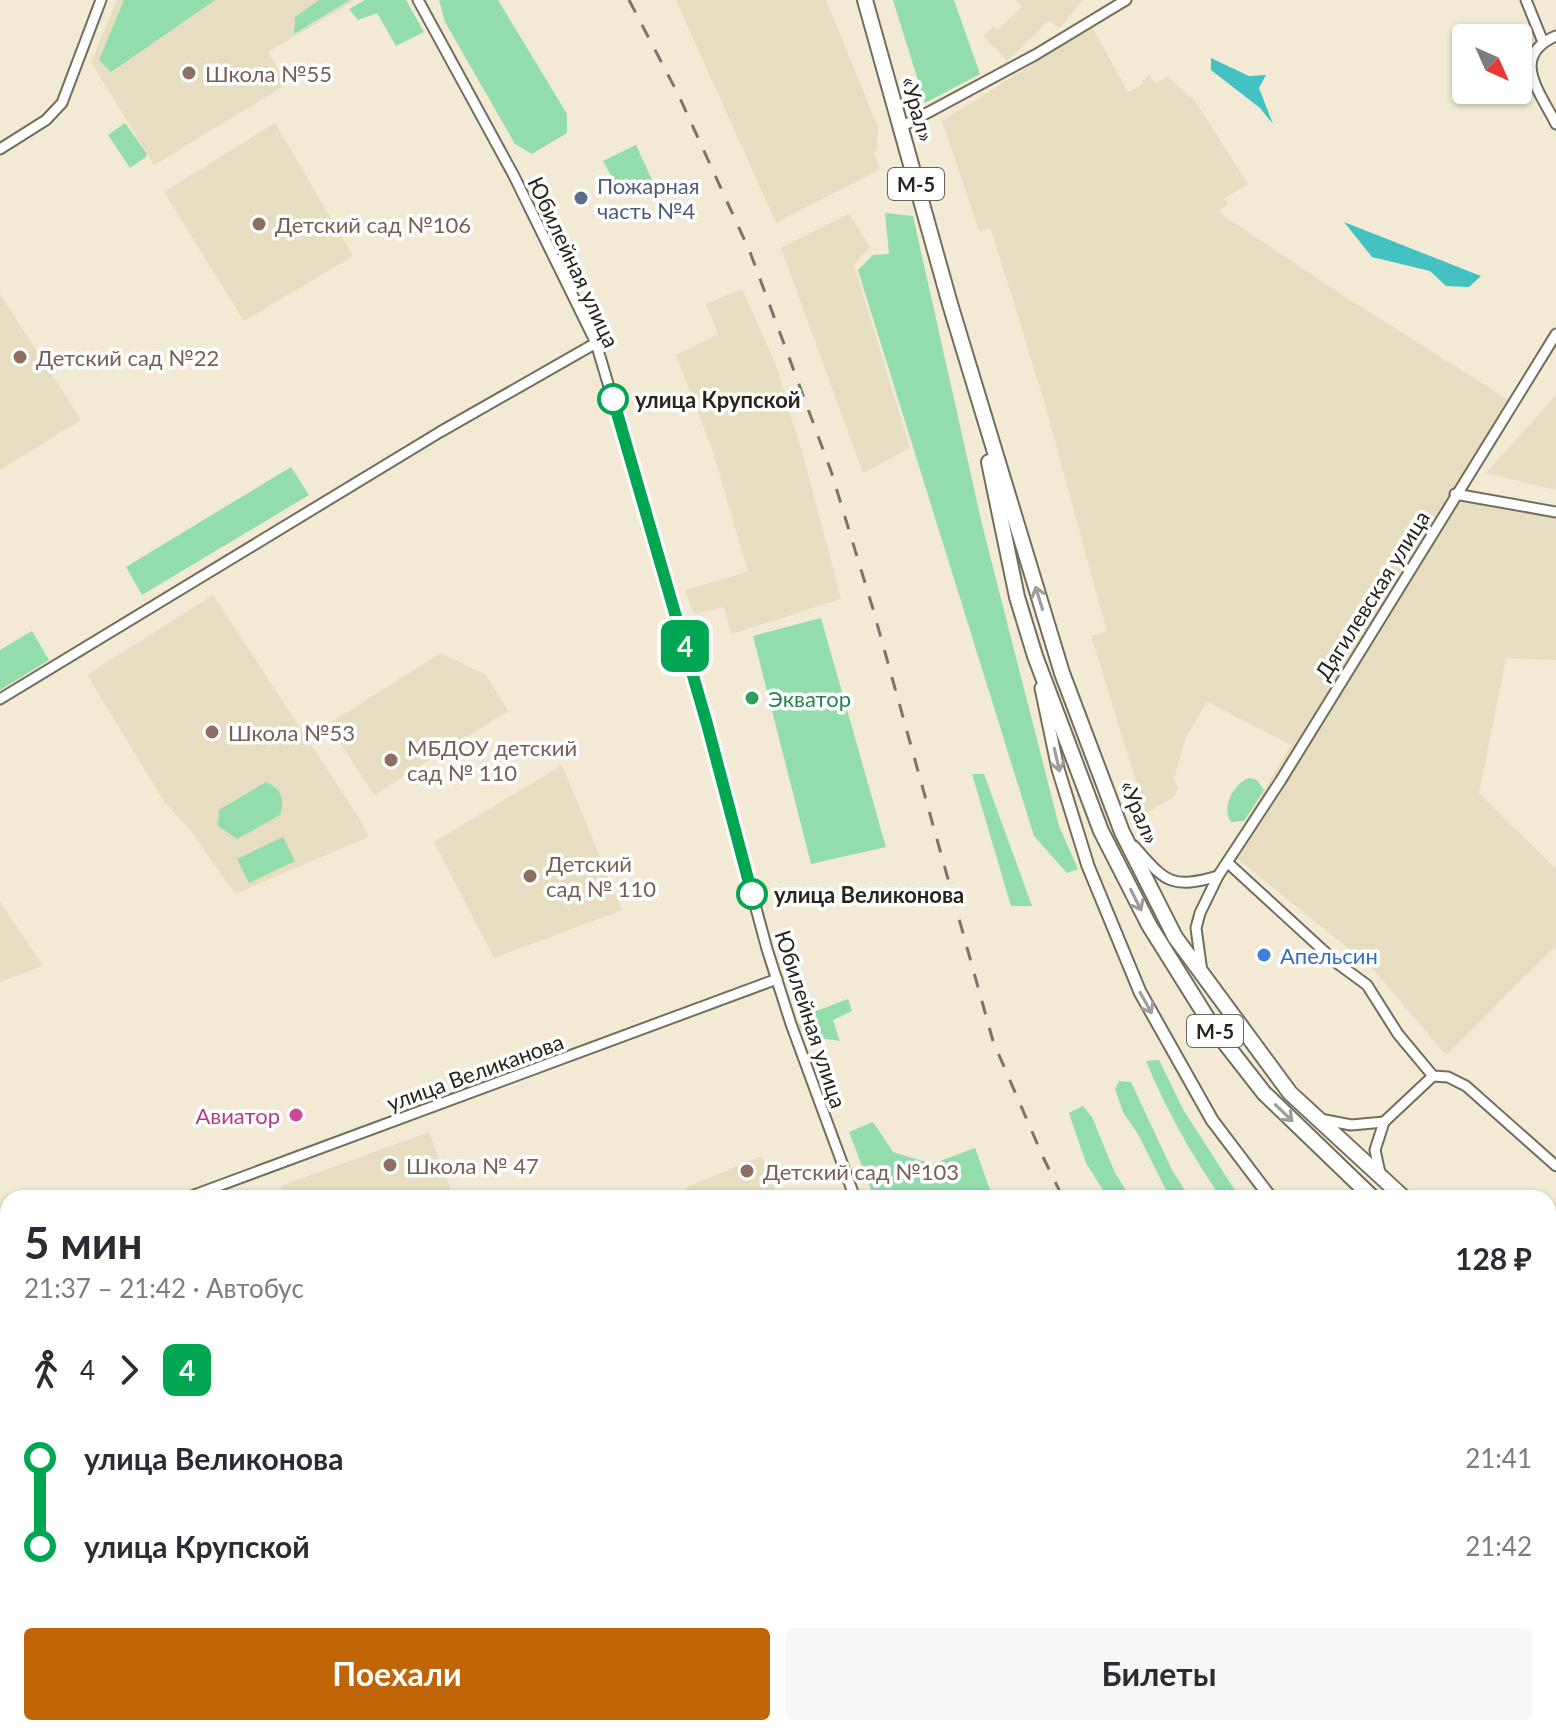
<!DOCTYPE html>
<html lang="ru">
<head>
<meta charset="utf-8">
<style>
  body { margin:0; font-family:Lato,sans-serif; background:#f7f7f7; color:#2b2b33; height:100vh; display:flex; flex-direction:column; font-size:30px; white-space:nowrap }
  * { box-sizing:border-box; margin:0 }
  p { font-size:26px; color:#7c7c81 }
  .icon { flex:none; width:44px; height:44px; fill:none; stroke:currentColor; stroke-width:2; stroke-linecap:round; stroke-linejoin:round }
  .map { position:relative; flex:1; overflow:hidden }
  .drawer { position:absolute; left:0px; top:1190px; width:1556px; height:546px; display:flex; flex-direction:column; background:#fff; border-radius:24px 24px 0 0; box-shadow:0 2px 6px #0004 }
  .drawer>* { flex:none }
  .badge { padding:0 16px; border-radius:12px; font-size:28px; line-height:52px }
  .needle { width:52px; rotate:135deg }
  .buttons { position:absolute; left:1452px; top:24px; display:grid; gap:16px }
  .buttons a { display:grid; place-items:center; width:80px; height:80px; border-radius:8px; background:#fff; box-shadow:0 2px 6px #0004; font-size:40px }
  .map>.badge { position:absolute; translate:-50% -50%; box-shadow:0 0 0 4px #fff }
  .legs { display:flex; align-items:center; gap:12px; height:88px; padding:0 24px; font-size:26px }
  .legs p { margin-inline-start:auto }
  .overview { display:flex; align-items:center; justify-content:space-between; height:136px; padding:0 24px }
  h1 { font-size:44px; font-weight:700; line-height:60px }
  .action { display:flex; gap:16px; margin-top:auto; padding:16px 24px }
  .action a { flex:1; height:92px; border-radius:8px; background:#bf6507; color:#fff; font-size:32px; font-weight:700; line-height:92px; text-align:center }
  .action a+a { background:#f7f7f7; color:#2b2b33 }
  ul { padding:0 24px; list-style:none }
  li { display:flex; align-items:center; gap:28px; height:88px; font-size:30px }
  li i { display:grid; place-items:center; width:12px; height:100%; margin:0 10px; background:currentColor }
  li i::after { content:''; width:20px; height:20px; margin:-10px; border:6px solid; border-radius:50%; background:#fff }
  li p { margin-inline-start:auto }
  li:first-child i { background:linear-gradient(#0000 50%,currentColor 0) }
  li:last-child i { background:linear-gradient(currentColor 50%,#0000 0) }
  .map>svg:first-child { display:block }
  .built { fill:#e7ddc0 }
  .green { fill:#93ddad }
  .water { fill:#44c1c3 }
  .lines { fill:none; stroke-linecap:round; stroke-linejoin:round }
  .minor-casing { stroke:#746d59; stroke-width:13 }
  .major-casing { stroke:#746d59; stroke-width:15 }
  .highway-casing { stroke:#746d59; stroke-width:18 }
  .minor { stroke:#fff; stroke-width:9 }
  .major { stroke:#fff; stroke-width:11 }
  .highway { stroke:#fff; stroke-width:14 }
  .rail { stroke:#7b7668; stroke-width:3; stroke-dasharray:14 14; stroke-linecap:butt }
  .oneway { stroke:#9e9d99 }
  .line-1-casing { stroke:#fff; stroke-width:18 }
  .line-1 { stroke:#00a651; stroke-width:12 }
  .education-dot { fill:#8d6e63; stroke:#fff; stroke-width:3 }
  .service-dot { fill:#5c6f8a; stroke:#fff; stroke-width:3 }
  .stop-1-dot { fill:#fff; stroke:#00a651; stroke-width:4 }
  .leisure-dot { fill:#2e9e5b; stroke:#fff; stroke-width:3 }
  .shop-dot { fill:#3f7fe0; stroke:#fff; stroke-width:3 }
  .hotel-dot { fill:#d1479c; stroke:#fff; stroke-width:3 }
  .labels { text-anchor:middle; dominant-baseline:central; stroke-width:7; stroke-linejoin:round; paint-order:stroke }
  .shield { fill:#fff; stroke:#686660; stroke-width:2 }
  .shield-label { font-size:20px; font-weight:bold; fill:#27251c }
  .education-label { font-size:22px; fill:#785e54; stroke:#fff; text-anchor:start }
  .street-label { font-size:22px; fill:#27251c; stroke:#fff }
  .service-label { font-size:22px; fill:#4e5e75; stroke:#fff; text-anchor:start }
  .stop-label { font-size:22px; font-weight:bold; fill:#27251c; stroke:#fff; text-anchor:start }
  .leisure-label { font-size:22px; fill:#27864d; stroke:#fff; text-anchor:start }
  .shop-label { font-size:22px; fill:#366cbe; stroke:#fff; text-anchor:start }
  .hotel-label { font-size:22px; fill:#b23c85; stroke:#fff; text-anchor:end }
</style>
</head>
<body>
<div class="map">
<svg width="1556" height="1735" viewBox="0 0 1556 1735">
  <rect width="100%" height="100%" fill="#f2ead4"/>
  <!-- built -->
  <g class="built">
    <path d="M 117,0 L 356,0 L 268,52 L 287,84 L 154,165 L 91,62 Z"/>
    <path d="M 676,0 L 826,0 L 878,127 L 877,149 L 874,153 L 880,169 L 776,223 Z"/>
    <path d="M 1016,0 L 1083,0 L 1060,28 L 1049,21 L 1007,61 L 983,36 L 993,27 L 997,30 L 1022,7 Z"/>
    <path d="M 1092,27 L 1128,92 L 1143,84 L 1142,81 L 1149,75 L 1156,84 L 1167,76 L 1195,101 L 1248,184 L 1224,198 L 1228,205 L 1219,210 L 1220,213 L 1344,296 L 1509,400 L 1447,499 L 1556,519 L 1556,660 L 1506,658 L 1479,793 L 1556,869 L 1556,946 L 1446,1055 L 1371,967 L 1228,851 L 1291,745 L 1207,702 L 1186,737 L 1174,779 L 1178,787 L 1175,796 L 1146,813 L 1091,636 L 1107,632 L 1044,401 L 991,229 L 979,231 L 942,121 Z"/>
    <path d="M 275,123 L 353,256 L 244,321 L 164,192 Z"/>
    <path d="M 849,214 L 870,247 L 854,265 L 910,448 L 863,473 L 781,248 Z"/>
    <path d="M 742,289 L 775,363 L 805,462 L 841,599 L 731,634 L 724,607 L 694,614 L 685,590 L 748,572 L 713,452 L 676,355 L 718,334 L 706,304 Z"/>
    <path d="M 0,294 L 81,420 L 0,470 Z"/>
    <path d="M 1556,395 L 1556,490 L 1486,473 Z"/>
    <path d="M 213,595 L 363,824 L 368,837 L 235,894 L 192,832 L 165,803 L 87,675 Z"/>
    <path d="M 441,653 L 486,675 L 508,711 L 374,795 L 328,724 Z"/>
    <path d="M 562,765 L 622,910 L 494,958 L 434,842 Z"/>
    <path d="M 0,902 L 43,966 L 0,982 Z"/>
    <path d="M 429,1132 L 454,1198 L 286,1198 L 281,1186 Z"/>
    <path d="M 762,1156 L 778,1198 L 678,1198 L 687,1187 Z"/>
  </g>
  <!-- green -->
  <g class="green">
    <path d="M 124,0 L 215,0 L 111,72 L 99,60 Z"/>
    <path d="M 319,0 L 350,0 L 294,34 L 295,17 Z"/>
    <path d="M 365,0 L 406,0 L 424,32 L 396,46 L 377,13 L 358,20 L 349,9 Z"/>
    <path d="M 439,0 L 498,0 L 567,114 L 567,133 L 532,154 L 515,144 L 445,22 Z"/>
    <path d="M 893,0 L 954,0 L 980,74 L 925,103 Z"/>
    <path d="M 125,123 L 147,154 L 146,157 L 130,168 L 108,135 Z"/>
    <path d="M 636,145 L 653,182 L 622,196 L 603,161 Z"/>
    <path d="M 885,213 L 913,216 L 982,524 L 1059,826 L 1078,869 L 1067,873 L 1034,836 L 858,270 L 873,255 L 889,254 Z"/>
    <path d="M 291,467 L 309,495 L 142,595 L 126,567 Z"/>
    <path d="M 821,618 L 886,847 L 811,864 L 753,636 Z"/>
    <path d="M 32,631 L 49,660 L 0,690 L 0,650 Z"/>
    <path d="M 972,774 L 984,774 L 1032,906 L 1011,906 Z"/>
    <path d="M 1249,778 L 1257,780 L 1264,790 L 1244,821 L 1231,822 C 1221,808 1233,784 1249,778 Z"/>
    <path d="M 266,782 C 282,789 285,799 280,815 L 237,839 L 218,826 L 219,810 Z"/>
    <path d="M 283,837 L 295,861 L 249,883 L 237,859 Z"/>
    <path d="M 848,999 L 852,1011 L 833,1020 L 840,1041 L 805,1036 L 799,1025 L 803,1016 Z"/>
    <path d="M 1159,1060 L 1184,1111 L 1240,1198 L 1221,1198 C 1192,1155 1166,1110 1146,1061 Z"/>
    <path d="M 1119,1081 L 1131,1082 L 1172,1170 L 1190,1198 L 1170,1198 L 1138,1134 L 1123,1112 L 1115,1089 Z"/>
    <path d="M 1083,1106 L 1092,1117 L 1115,1173 L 1131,1198 L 1108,1198 L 1086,1163 L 1069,1113 Z"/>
    <path d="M 873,1122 L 893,1152 L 932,1164 L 975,1148 L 993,1198 L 874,1198 L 849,1132 Z"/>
    <path d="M 920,1728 L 1142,1728 L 1144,1735 L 893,1735 Z"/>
  </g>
  <!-- water -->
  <g class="water">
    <path d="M 1211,58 L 1249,76 L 1266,75 L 1259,88 L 1273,124 L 1260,108 L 1211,70 Z"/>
    <path d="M 1344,222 L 1481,276 L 1469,287 L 1446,286 L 1430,271 L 1372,257 Z"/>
  </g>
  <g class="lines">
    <defs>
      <g id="minor">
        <path d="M 418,0 L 514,176 L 596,343 L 680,627 L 767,949 L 791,1024 L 855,1198"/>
        <path d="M 1526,0 L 1543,42"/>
        <path d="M 1556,36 C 1509,56 1540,92 1556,124"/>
        <path d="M 901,127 L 1035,55 L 1126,0"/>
        <path d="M 0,149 L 46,120 L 62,103 L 101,0"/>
        <path d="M 1455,494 L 1556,512"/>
        <path d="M 0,699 L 440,432 L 596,343"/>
        <path d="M 1134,846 C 1165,881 1170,890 1218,876"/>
        <path d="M 1228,863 L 1337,963 L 1367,985 L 1398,1034 L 1433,1076 L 1448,1077 L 1466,1086 L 1556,1166"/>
        <path d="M 1202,972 L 1196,928 L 1200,913 L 1218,876 L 1281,780 L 1556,334"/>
        <path d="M 1320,1119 L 1351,1125 L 1384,1122"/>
        <path d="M 1380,1173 L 1375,1150 L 1384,1122 L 1433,1076"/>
        <path d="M 186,1198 L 777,979"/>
        <path d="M 0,1267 L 8,1264"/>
        <path d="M 0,1644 L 8,1642"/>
        <path d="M 81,1728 L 83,1735"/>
        <path d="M 197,1728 L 198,1735"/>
        <path d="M 304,1728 L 306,1735"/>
        <path d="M 1157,1728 L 1160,1735"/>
        <path d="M 403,1735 L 431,1728"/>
        <path d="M 858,1735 L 889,1728"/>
      </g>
      <g id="major">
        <path d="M 1041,688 L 1058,769 L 1088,866 L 1140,992 L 1212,1120 L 1271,1198"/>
        <path d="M 1548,1446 L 1556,1452"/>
        <path d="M 1548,1649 L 1556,1647"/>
        <path d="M 1548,1661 L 1556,1659"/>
        <path d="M 1227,1735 L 1255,1728"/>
        <path d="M 1276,1735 L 1302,1728"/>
      </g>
      <g id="highway">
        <path d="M 865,0 L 950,304 L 1062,673 L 1122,832 L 1175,937 L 1290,1093 L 1404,1198"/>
        <path d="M 989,462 L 1017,597 L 1035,656 L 1101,831 L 1149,925 L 1214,1029 L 1264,1093 L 1373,1198"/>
        <path d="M 1548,1305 L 1556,1310"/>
        <path d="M 1548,1328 L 1556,1332"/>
      </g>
    </defs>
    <!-- minor casing -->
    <use href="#minor" class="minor-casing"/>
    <!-- major casing -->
    <use href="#major" class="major-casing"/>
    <!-- highway casing -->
    <use href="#highway" class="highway-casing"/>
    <!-- minor -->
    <use href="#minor" class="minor"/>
    <!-- major -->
    <use href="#major" class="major"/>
    <!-- highway -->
    <use href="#highway" class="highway"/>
    <!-- rail -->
    <g class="rail">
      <path d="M 629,0 L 678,94 L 750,252 L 831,471 L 873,609 L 993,1041 L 1043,1157 L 1063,1198"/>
      <path d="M 1548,1595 L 1556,1597"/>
    </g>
  </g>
  <!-- one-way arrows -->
  <defs><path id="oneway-shaft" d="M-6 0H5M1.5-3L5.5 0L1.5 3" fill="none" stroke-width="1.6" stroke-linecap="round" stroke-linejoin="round" transform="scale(2)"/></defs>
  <g class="oneway">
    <use href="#oneway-shaft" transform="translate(1039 598) rotate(-107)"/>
    <use href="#oneway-shaft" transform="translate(1057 760) rotate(77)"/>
    <use href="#oneway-shaft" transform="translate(1136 900) rotate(63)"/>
    <use href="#oneway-shaft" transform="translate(1146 1003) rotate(61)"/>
    <use href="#oneway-shaft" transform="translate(1284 1113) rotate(44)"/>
  </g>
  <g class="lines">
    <defs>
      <path id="line-1" d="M 613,399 L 707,724 L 752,894"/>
    </defs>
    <!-- line-1 casing -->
    <use href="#line-1" class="line-1-casing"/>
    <!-- line-1 -->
    <use href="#line-1" class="line-1"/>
  </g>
  <!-- markers -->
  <g class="education-dot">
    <circle cx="189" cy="73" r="8"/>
    <circle cx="259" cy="224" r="8"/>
    <circle cx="20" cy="357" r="8"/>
    <circle cx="212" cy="732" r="8"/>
    <circle cx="391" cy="760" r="8"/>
    <circle cx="530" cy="876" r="8"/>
    <circle cx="390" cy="1165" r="8"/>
    <circle cx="747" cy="1171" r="8"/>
  </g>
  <circle class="service-dot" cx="581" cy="198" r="8"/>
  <g class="stop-1-dot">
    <circle cx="613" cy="399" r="14"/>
    <circle cx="752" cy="894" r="14"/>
  </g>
  <circle class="leisure-dot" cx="752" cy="698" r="8"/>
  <circle class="shop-dot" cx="1264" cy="955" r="8"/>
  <circle class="hotel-dot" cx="296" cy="1115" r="8"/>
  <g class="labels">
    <!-- shield labels -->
    <g class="shield">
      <rect x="888" y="168" width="56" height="32" rx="6"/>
      <rect x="1187" y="1015" width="56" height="32" rx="6"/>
    </g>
    <g class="shield-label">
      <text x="916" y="184">М-5</text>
      <text x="1215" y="1031">М-5</text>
    </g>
    <!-- education labels -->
    <g class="education-label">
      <text x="205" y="73">Школа №55</text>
      <text x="275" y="224">Детский сад №106</text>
      <text x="36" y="357">Детский сад №22</text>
      <text x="228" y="732">Школа №53</text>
      <text x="407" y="747">МБДОУ детский<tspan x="407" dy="25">сад № 110</tspan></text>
      <text x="546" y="863">Детский<tspan x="546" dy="25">сад № 110</tspan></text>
      <text x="406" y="1165">Школа № 47</text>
      <text x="763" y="1171">Детский сад №103</text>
    </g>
    <!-- street labels -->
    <g class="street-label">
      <text transform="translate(918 109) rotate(74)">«Урал»</text>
      <text transform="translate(574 262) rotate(65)">Юбилейная улица</text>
      <text transform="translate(1372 595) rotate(-58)">Дягилевская улица</text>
      <text transform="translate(1140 812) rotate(67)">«Урал»</text>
      <text transform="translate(811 1019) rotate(72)">Юбилейная улица</text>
      <text transform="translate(475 1072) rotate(-20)">улица Великанова</text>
    </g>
    <!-- service labels -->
    <g class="service-label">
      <text x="597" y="185">Пожарная<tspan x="597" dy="25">часть №4</tspan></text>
    </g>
    <!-- stop labels -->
    <g class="stop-label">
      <text x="635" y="399">улица Крупской</text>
      <text x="774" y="894">улица Великонова</text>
    </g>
    <!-- leisure labels -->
    <g class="leisure-label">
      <text x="768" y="698">Экватор</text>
    </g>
    <!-- shop labels -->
    <g class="shop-label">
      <text x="1280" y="955">Апельсин</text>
    </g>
    <!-- hotel labels -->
    <g class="hotel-label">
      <text x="280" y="1115">Авиатор</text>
    </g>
  </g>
</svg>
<div class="buttons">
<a><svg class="needle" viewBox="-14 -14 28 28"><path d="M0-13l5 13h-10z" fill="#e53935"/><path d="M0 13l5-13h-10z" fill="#7c7c81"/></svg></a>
</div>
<b class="badge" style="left:685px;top:646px;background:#00a651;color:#fff">4</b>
<section class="drawer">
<div class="overview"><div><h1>5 мин</h1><p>21:37 – 21:42 · Автобус</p></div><b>128 ₽</b></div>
<div class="legs"><svg class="icon" aria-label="walk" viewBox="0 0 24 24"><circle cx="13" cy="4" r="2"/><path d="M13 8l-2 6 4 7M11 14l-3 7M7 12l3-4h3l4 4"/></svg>4<svg class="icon" aria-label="forward" viewBox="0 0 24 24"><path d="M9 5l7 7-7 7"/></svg><b class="badge" style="background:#00a651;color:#fff">4</b></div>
<ul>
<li><i style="color:#00a651"></i><b>улица Великонова</b><p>21:41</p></li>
<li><i style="color:#00a651"></i><b>улица Крупской</b><p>21:42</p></li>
</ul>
<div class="action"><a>Поехали</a><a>Билеты</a></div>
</section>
</div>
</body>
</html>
